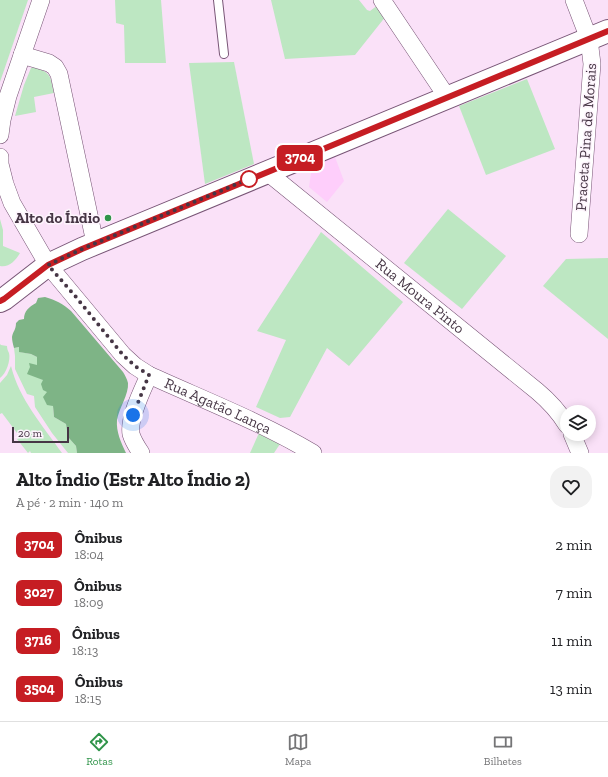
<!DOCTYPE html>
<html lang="pt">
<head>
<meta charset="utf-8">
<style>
  body { margin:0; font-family:"Zilla Slab",serif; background:#f2f2f2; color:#202124; height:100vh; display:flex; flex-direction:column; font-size:15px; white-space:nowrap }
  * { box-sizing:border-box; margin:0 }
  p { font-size:13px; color:#757577 }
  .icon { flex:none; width:22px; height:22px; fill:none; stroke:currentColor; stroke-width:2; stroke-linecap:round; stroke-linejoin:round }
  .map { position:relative; height:453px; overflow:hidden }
  .drawer { display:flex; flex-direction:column; background:#fff; flex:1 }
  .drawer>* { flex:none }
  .badge { padding:0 8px; border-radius:6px; font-size:14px; line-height:26px }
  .tools { position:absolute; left:560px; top:405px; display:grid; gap:8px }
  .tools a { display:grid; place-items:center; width:36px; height:36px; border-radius:50%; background:#fff; box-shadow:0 2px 10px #0003; font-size:20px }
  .scale { position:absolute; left:12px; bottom:10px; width:57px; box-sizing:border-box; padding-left:4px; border:2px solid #463645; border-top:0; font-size:11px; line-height:14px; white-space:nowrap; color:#463645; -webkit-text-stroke:3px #fdf4fc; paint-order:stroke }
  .you { position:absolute; width:20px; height:20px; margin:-10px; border:3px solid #fff; border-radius:50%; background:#1a73e8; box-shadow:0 0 0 6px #1a73e833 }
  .map>.badge { position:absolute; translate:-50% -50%; box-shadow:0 0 0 2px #fff }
  .round { display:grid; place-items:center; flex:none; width:42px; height:42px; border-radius:16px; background:#f2f2f2 }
  .summary { display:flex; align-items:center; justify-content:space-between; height:68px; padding:0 16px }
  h1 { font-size:19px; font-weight:700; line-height:30px }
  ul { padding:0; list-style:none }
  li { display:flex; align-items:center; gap:12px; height:48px; padding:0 16px }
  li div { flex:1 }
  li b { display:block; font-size:15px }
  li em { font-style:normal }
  li .badge { min-width:44px; font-weight:700; text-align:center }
  .tab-bar { display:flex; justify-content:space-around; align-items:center; height:56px; border-top:1px solid #e0e0e0; background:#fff; font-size:11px; color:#757577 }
  .tab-bar a { display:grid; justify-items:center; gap:2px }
  .tab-bar .selected { color:#30944a }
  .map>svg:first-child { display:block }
  .built { fill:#fecefb }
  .green { fill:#bde7c2 }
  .forest { fill:#7eb486 }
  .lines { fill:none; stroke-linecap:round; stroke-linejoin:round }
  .lane-casing { stroke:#785576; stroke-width:10 }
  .street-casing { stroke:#785576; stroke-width:18 }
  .secondary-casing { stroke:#785576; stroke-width:24 }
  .lane { stroke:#fff; stroke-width:8 }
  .street { stroke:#fff; stroke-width:17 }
  .secondary { stroke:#fff; stroke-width:22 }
  .line-casing { stroke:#fff; stroke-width:9 }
  .line { stroke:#c61d23; stroke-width:6 }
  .walk { stroke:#463645; stroke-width:4; stroke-dasharray:0 7.2 }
  .stop-dot { fill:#fff; stroke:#c61d23; stroke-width:2 }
  .poi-dot { fill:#30944a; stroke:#fdf4fc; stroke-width:1.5 }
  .labels { text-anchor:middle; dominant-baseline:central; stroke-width:3; stroke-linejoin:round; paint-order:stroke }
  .street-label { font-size:15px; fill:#463645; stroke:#fdf4fc }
  .poi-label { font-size:15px; font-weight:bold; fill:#463645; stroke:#fdf4fc; text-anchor:end }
</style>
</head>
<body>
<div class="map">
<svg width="608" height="453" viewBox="0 0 608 453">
  <rect width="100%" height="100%" fill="#fae1f8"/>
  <!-- built -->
  <path class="built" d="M 335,157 L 344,181 L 327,202 L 309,187 L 312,166 Z"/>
  <!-- green -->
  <g class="green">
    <path d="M 0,0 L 28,0 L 0,82 Z"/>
    <path d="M 115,0 L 161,0 L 166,63 L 125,63 L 124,25 L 116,23 Z"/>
    <path d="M 271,0 L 359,0 L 367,10 L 370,11 L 378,5 L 386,16 L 355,55 L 285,59 Z"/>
    <path d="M 234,62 L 254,164 L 205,184 L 189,63 Z"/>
    <path d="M 34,67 C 52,73 50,76 54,93 L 34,97 L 36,112 L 15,116 L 24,85 L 31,68 Z"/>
    <path d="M 527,79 L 555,149 L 486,175 L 459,106 Z"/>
    <path d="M 448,209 L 506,256 L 462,309 L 404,263 Z"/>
    <path d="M 0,219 L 3,230 L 3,246 L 20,253 C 16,260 9,268 0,266 Z"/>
    <path d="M 321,232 L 403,302 L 349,366 L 327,348 L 290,417 L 280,418 L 256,407 L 286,340 L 257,331 Z"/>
    <path d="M 608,258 L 608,339 L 543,286 L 566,259 Z"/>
    <path d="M 0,344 L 1,345 L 7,346 C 7,349 8,351 9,353 C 11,360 6,374 0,378 Z"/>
    <path d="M 19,347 L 20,352 L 31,354 L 37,357 L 37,365 L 53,406 L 54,417 L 66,424 L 68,437 L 76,446 L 77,453 L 68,453 L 52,433 L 35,407 L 34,396 L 27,394 L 15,369 L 15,356 L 14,348 Z"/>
    <path d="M 11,366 C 19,399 43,426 62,453 L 31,453 L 30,451 L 28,453 L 17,439 L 20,437 L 2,413 L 0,414 L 0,383 L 7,375 Z"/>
    <path d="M 259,433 L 280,444 L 274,453 L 250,453 Z"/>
  </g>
  <!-- forest -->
  <path class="forest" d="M 45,297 C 56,300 63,304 71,311 L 123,372 C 125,375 127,379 128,383 C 129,394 119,408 117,420 C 116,432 121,442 126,453 L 77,453 L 76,446 L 68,437 L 66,424 L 54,417 L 53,406 L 47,405 L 43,397 L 47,392 L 43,390 L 41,384 L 43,380 L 27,374 L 30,367 L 29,363 L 37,365 L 37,357 L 31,354 L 19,352 L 19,347 L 14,348 C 13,344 12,341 12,337 C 13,331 16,330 16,323 L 19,320 L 24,319 C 24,311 29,307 36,303 L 38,298 Z"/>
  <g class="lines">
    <defs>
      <path id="lane" d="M 218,0 L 224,54"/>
      <g id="street">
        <path d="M 382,0 L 447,97"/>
        <path d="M 574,0 L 589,39 L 592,64 L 579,234"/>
        <path d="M 22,55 L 49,63 L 55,67 L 59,74 L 95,243"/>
        <path d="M 0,135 L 2,120 L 8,96 L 41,0"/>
        <path id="s1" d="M 0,157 L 0,164 L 5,184 L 12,203 L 48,265 L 123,355 L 135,366 L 149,375 C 204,400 261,422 313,453"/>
        <path id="s2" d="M 267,172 L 537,391 C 549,401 559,412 567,425"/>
        <path d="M 572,434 L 580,453"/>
        <path d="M 141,453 C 137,447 133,441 131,434 C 128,418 143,389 149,375"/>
      </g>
      <path id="secondary" d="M 0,301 L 4,299 L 48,265 L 82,249 L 608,31"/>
    </defs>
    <!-- lane casing -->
    <use href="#lane" class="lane-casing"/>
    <!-- street casing -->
    <use href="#street" class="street-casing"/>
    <!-- secondary casing -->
    <use href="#secondary" class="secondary-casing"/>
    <!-- lane -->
    <use href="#lane" class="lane"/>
    <!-- street -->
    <use href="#street" class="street"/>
    <!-- secondary -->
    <use href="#secondary" class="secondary"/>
  </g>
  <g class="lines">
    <defs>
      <path id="line" d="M 0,301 L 4,299 L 48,265 L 82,249 L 608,31"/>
    </defs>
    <!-- line casing -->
    <use href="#line" class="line-casing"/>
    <!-- line -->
    <use href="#line" class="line"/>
    <!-- walk -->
    <path class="walk" d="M 133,415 L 149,375 L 135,366 L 123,355 L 76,297 L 48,265 L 82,249 L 249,179"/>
  </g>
  <!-- markers -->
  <circle class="stop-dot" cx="249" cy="179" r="8"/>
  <circle class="poi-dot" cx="108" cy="218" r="4"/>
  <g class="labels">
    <!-- street labels -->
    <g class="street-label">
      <text transform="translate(586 137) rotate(-86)">Praceta Pina de Morais</text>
      <text stroke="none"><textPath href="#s2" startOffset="197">Rua Moura Pinto</textPath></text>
      <text stroke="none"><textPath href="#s1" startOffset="345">Rua Agatão Lança</textPath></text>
    </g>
    <!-- poi labels -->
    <g class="poi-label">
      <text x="100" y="218">Alto do Índio</text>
    </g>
  </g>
</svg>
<div class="tools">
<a><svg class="icon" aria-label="layers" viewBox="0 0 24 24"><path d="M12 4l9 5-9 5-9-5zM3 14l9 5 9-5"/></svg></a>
</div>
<div class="scale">20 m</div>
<div class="you" style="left:133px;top:415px"></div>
<b class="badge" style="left:300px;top:158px;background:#c61d23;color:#fff">3704</b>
</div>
<section class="drawer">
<div class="summary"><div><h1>Alto Índio (Estr Alto Índio 2)</h1><p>A pé · 2 min · 140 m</p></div><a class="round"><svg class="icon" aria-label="heart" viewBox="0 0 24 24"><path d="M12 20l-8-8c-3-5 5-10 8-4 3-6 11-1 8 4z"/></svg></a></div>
<ul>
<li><span class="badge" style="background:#c61d23;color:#fff">3704</span><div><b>Ônibus</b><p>18:04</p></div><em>2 min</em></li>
<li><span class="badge" style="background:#c61d23;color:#fff">3027</span><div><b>Ônibus</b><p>18:09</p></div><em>7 min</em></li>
<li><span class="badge" style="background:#c61d23;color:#fff">3716</span><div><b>Ônibus</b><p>18:13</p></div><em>11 min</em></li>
<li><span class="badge" style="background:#c61d23;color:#fff">3504</span><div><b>Ônibus</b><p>18:15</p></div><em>13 min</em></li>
</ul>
</section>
<nav class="tab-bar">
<a class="selected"><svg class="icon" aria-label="directions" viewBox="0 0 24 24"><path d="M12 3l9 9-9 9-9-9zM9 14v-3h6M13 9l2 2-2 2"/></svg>Rotas</a>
<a><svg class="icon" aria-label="map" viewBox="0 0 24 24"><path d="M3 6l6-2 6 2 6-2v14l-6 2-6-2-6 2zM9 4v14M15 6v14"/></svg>Mapa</a>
<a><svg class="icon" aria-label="tickets" viewBox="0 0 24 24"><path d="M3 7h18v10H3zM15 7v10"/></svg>Bilhetes</a>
</nav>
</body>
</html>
